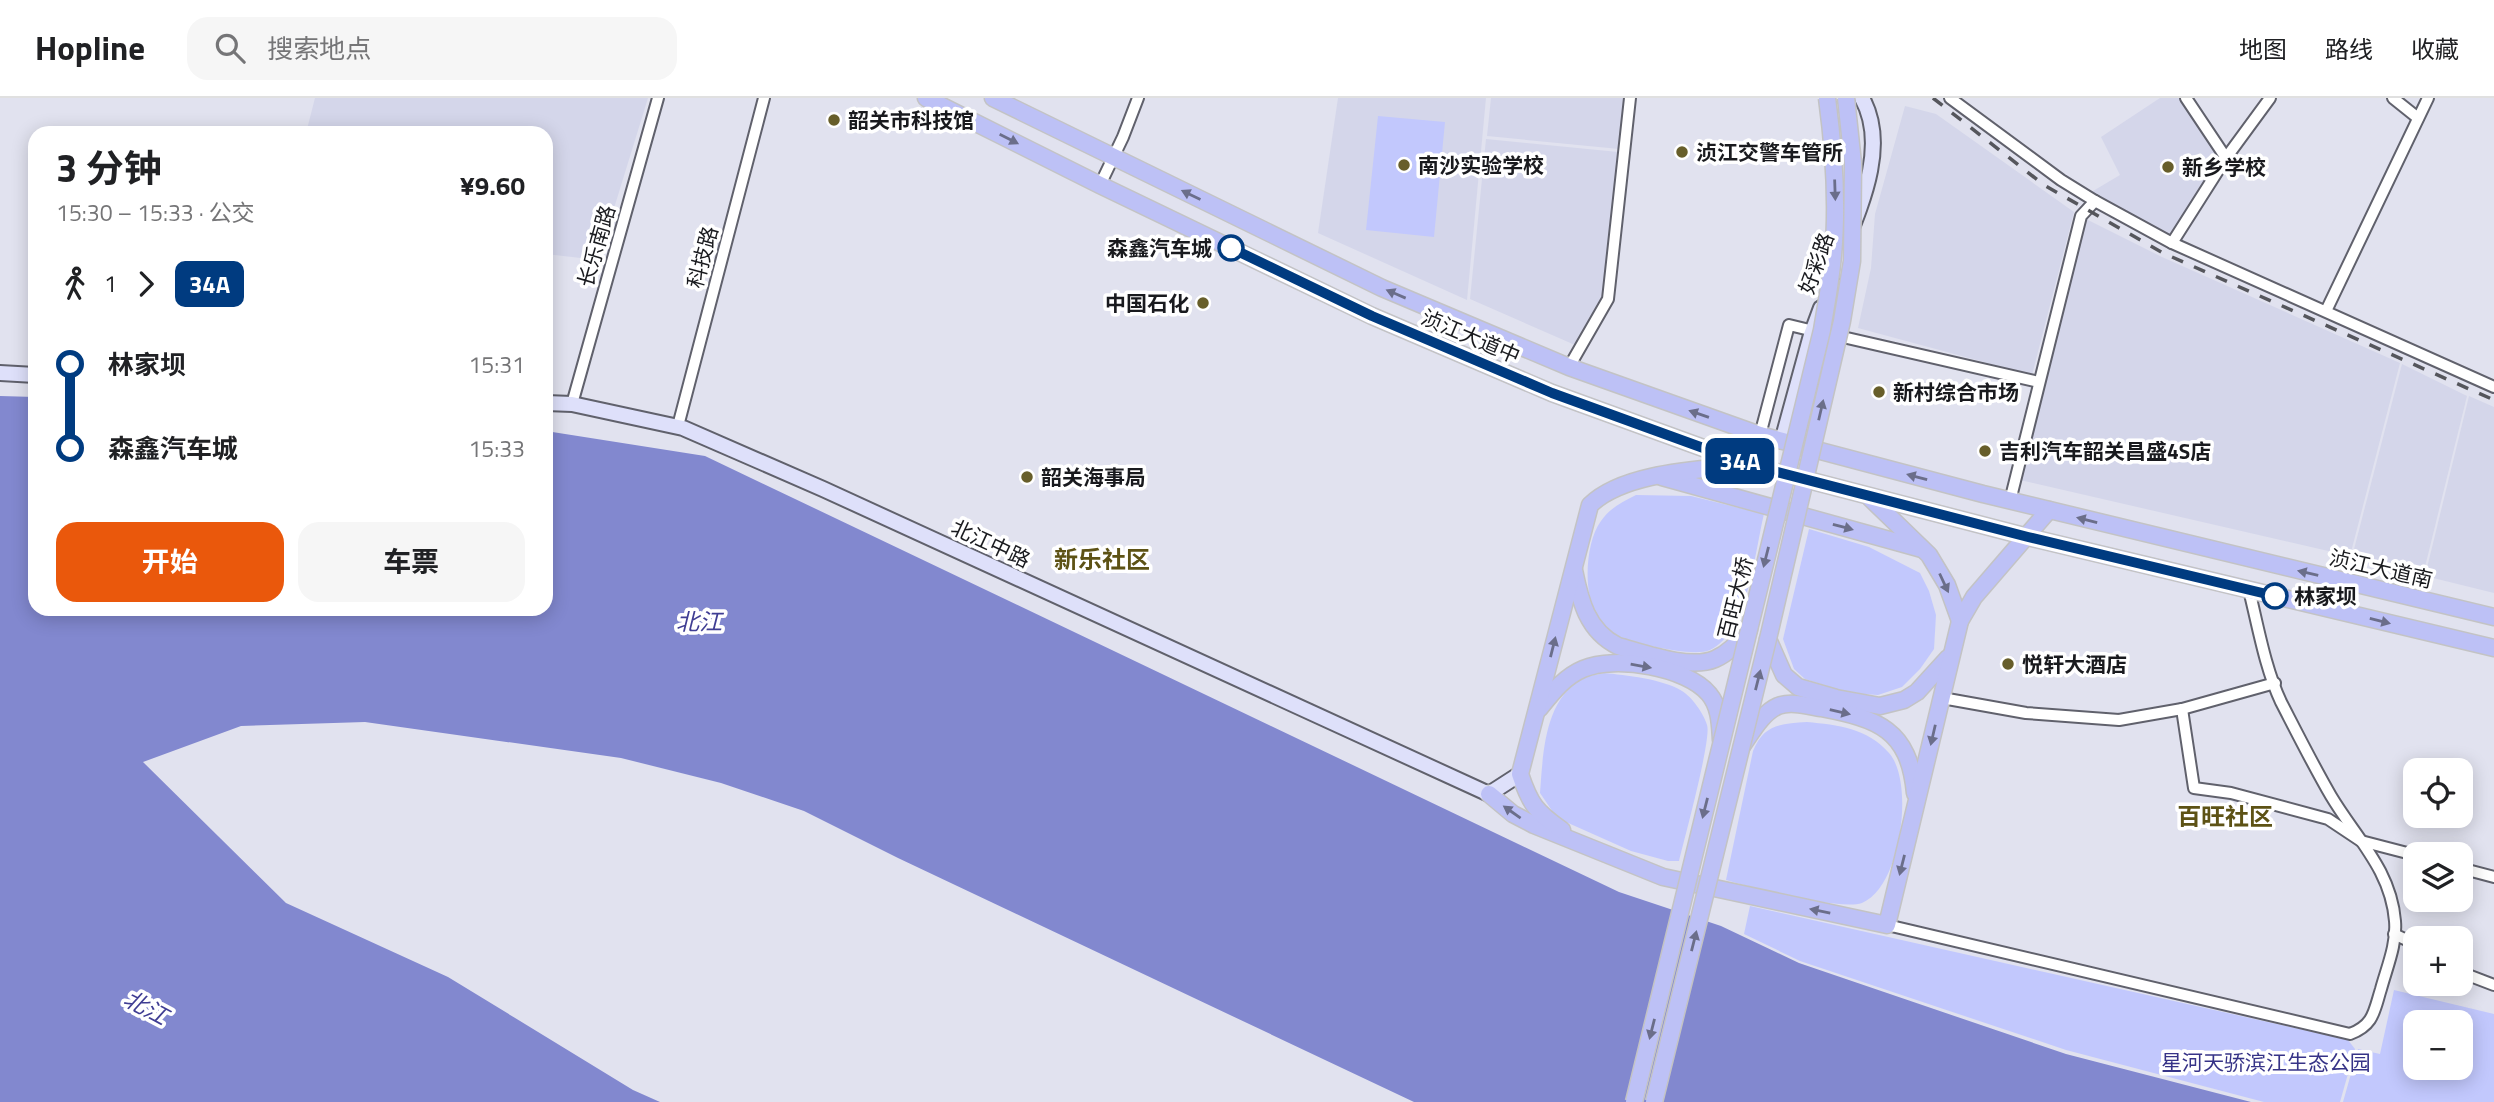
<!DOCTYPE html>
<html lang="zh">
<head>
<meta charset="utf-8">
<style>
  body { margin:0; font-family:"Titillium Web","Noto Sans SC",sans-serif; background:#f6f6f6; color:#202124; height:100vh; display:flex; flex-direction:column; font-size:26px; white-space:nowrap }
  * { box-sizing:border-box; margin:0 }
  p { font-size:23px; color:#757577 }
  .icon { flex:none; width:38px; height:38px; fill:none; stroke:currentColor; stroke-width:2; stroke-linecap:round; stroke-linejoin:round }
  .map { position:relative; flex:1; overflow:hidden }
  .side { position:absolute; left:28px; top:28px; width:525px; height:490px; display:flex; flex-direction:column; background:#fff; border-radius:21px; box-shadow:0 4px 18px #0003 }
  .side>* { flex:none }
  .badge { padding:0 14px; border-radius:10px; font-size:24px; line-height:46px }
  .tools { position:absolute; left:2403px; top:660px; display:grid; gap:14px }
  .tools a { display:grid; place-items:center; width:70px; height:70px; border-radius:14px; background:#fff; box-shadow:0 4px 18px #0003; font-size:35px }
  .map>.badge { position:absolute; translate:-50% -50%; box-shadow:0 0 0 4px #fff }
  .legs { display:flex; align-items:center; gap:10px; height:77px; padding:0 28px; font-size:23px }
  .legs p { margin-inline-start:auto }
  .summary { display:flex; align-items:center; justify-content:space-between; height:119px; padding:0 28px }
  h1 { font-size:38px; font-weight:700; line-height:52px }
  .cta { display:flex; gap:14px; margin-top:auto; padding:14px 28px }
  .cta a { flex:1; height:80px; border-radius:21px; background:#ea580c; color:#fff; font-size:28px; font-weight:700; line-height:80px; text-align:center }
  .cta a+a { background:#f6f6f6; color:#202124 }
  ul { padding:0 28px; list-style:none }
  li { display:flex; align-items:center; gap:24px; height:84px; font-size:26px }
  li i { display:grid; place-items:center; width:10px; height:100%; margin:0 9px; background:currentColor }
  li i::after { content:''; width:18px; height:18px; margin:-9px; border:5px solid; border-radius:50%; background:#fff }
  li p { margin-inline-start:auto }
  li:first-child i { background:linear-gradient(#0000 50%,currentColor 0) }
  li:last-child i { background:linear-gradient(currentColor 50%,#0000 0) }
  header { display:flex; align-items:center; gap:42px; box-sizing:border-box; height:98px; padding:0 35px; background:#fff; border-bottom:2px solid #e0e0e0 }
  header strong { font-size:33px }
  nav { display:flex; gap:38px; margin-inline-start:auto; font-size:24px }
  .search { width:490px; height:63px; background:#f6f6f6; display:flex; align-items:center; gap:18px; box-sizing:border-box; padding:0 24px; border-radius:21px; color:#757577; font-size:26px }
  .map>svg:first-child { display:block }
  .built { fill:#d4d6ea }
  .green { fill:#c2c8fd; fill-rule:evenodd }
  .water { fill:#8288cf }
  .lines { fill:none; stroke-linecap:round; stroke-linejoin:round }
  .street-casing { stroke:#60616c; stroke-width:14 }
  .secondary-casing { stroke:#60616c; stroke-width:18 }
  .primary-casing { stroke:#c3c3c4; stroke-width:19 }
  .street { stroke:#fff; stroke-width:10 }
  .secondary { stroke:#dee0fa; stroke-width:14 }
  .primary { stroke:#bdc1f6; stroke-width:16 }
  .rail { stroke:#55565c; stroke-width:3.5; stroke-dasharray:12 12; stroke-linecap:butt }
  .primary-bridge-casing { stroke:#c3c3c4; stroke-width:19; stroke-linecap:butt }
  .primary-bridge { stroke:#bdc1f6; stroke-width:16 }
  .oneway { fill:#6b6e8a }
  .line-1-casing { stroke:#fff; stroke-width:16 }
  .line-1 { stroke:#003b80; stroke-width:10 }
  .poi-dot { fill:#675e2a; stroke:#fff; stroke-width:2.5 }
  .stop-1-dot { fill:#fff; stroke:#003b80; stroke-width:3.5 }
  .labels { text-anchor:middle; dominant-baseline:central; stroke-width:7; stroke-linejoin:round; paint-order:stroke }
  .poi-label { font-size:21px; font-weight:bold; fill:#191a1e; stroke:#fff; text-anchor:start }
  .street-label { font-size:21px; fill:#191a1e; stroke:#fff }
  .stop-label { font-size:21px; font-weight:bold; fill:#191a1e; stroke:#fff; text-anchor:end }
  .park-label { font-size:21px; fill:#363387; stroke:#fff }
  .water-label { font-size:23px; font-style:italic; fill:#3f3d93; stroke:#fff }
  .quarter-label { font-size:24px; font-weight:bold; fill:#5d5215; stroke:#fff }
</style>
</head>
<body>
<header>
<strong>Hopline</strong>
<div class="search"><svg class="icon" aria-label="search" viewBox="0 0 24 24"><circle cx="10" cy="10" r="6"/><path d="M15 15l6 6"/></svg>搜索地点</div>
<nav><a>地图</a><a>路线</a><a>收藏</a></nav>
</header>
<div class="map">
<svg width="2494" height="1004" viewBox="0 0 2494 1004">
  <rect width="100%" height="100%" fill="#e1e2ef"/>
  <!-- built -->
  <g class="built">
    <path d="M 315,0 L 648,0 L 598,162 L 546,156 L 546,35 L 306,35 Z"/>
    <path d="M 1338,0 L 1486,0 L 1467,202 L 1318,135 Z"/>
    <path d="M 1491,0 L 1623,0 L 1619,51 L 1487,38 Z"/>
    <path d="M 2160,0 L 2183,0 L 2224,61 L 2171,142 L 2088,96 L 2120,77 L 2101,39 Z"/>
    <path d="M 1905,8 L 1936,16 L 2074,114 L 2032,277 L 1858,230 L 1871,170 L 1875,116 Z"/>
    <path d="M 1486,41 L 1618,54 L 1604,200 L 1575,247 L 1470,201 Z"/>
    <path d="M 2086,121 L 2162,159 L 2400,265 L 2350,458 L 2020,382 Z"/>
    <path d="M 2402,266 L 2467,298 L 2423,477 L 2352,459 Z"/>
    <path d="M 2469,298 L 2494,309 L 2494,495 L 2425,478 Z"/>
  </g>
  <!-- green -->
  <g class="green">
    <path d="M 1378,18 L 1445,24 L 1434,139 L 1366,132 Z"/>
    <path d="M 1636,397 L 1691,398 L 1764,416 C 1755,452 1748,535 1710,552 C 1692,560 1635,544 1615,540 C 1608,532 1600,523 1595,514 C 1583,491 1586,443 1601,423 C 1610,410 1622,404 1636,397 Z"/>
    <path d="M 1809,431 L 1869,449 L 1920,475 L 1929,493 L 1936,517 L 1934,551 L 1920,571 L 1902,589 L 1878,597 L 1849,595 L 1805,581 L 1794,571 L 1783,541 Z"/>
    <path d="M 1604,575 C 1625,577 1663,581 1682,593 C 1692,599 1704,616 1707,627 C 1712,640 1684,742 1679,763 L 1668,763 L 1631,753 L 1557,720 L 1540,695 C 1543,657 1544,602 1582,581 C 1588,577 1597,577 1604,575 Z"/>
    <path d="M 1807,624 C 1838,627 1867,630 1889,655 C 1915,684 1901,790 1862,805 C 1840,813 1751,789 1726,782 L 1753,653 C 1764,626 1780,626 1807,624 Z"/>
    <path d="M 1750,808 L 2348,942 L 2355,951 L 2340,1004 L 2264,1004 L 2066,952 L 1800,863 L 1744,836 Z"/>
    <path d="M 2394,892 L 2494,916 L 2494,1004 L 2343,1004 L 2358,951 L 2380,956 ZM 2460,924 L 2460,970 L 2415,970 L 2415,924 Z"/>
  </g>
  <!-- water -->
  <path class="water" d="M 0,298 L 35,299 L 35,511 L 546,511 L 546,333 L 705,358 L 1619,794 L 1721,828 L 1799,865 L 2066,956 L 2251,1004 L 1414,1004 L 898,760 L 804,713 L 721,685 L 621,660 L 365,624 L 241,628 L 143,664 L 286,805 L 448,879 L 633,992 L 660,1004 L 0,1004 Z"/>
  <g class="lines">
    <defs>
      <g id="street">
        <path d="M 1950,0 L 2061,82 L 2095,103"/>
        <path d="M 2393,0 L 2418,20"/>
        <path d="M 2226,60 L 2270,0"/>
        <path d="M 1100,87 L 1123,39 L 1138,0"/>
        <path d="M 2172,145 L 2226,60 L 2186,0"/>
        <path d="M 2326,213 L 2428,0"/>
        <path d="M 1834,237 L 2039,284"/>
        <path d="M 1569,269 L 1608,201 L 1630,0"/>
        <path d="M 572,306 L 658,0"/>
        <path d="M 678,328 L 764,0"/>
        <path d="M 1760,337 L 1789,227 L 1818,234"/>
        <path d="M 2010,403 L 2081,118 L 2095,103 L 2172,145 L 2494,289"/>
        <path d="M 1942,600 L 2026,615 L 2119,622 L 2182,611 L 2275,585"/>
        <path d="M 2182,611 L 2194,690 L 2231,695 L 2328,721 L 2361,743 L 2415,757"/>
        <path d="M 2460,770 L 2494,779"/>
        <path d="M 1887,827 L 2350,936 C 2374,927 2374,913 2381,891 C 2387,869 2397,846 2395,823 C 2391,772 2356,740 2331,698 C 2313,667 2297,635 2281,604 C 2265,570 2258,528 2249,492"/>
        <path d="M 2394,836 L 2415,846"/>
        <path d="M 2460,874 L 2494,887"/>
      </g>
      <g id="secondary">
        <path d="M 1834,175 C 1853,123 1892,54 1862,0"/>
        <path d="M 0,275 L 35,277"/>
        <path d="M 546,305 L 572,306 L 683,330 L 823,391 L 1489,696 L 1520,676"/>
        <path d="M 1782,343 L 1811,237 L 1821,210"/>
      </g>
      <g id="primary">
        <path d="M 926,0 L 1100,87 L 1372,218 L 1552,295 L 1750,367 L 2028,439 L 2494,550"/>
        <path d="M 993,0 L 1382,190 L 1569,269 L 1760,337 L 1983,396 L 2494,519"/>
        <path d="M 1662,379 L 1922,451"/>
        <path d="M 1870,400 L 1929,457 L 1947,487 L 1960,523"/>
        <path d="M 1574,472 C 1580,502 1587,533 1618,548 C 1644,555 1690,572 1715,561 C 1729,555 1739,543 1749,532"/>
        <path d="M 1768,541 L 1784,577 L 1798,589 L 1836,600 L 1880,608 L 1904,602 L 1917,594 L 1948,560"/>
        <path d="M 1539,611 C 1552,595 1564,579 1583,571 C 1615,557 1687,569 1709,596 C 1720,609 1720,627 1721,642"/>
        <path d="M 1742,648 C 1752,634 1762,615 1778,608 C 1791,603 1808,608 1821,610 C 1878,621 1909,631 1915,695"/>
        <path d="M 1489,696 L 1513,716 L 1534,727 L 1663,779 L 1887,827 L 1960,523 L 1974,499 L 2049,412"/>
        <path d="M 1562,732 C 1536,714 1530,706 1520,676 L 1590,407 C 1624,374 1699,372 1744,367"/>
      </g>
    </defs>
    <!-- street casing -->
    <use href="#street" class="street-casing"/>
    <!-- secondary casing -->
    <use href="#secondary" class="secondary-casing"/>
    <!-- primary casing -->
    <use href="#primary" class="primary-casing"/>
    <!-- street -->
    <use href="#street" class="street"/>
    <!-- secondary -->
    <use href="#secondary" class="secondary"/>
    <!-- primary -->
    <use href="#primary" class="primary"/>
    <!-- rail -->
    <path class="rail" d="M 1933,0 L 2044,87 L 2163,155 L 2494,302"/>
    <defs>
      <g id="primary-bridge">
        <path d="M 1634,1004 L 1822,232 C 1826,207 1831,182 1833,157 C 1838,104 1834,52 1827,0"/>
        <path d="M 1654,1004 L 1768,541 L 1842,223 L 1852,163 L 1853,65 L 1846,0"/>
      </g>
    </defs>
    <!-- primary-bridge casing -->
    <use href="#primary-bridge" class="primary-bridge-casing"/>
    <!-- primary-bridge -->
    <use href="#primary-bridge" class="primary-bridge"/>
  </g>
  <!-- one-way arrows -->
  <defs><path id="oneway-solid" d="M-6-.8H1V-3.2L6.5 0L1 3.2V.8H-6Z" transform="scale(1.75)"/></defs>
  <g class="oneway">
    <use href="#oneway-solid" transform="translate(1009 41) rotate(27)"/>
    <use href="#oneway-solid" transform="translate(1835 92) rotate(88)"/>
    <use href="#oneway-solid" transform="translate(1191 97) rotate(-154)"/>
    <use href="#oneway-solid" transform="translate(1396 196) rotate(-157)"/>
    <use href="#oneway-solid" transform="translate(1821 312) rotate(-77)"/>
    <use href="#oneway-solid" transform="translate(1699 316) rotate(-161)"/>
    <use href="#oneway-solid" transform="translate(1917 379) rotate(-165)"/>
    <use href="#oneway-solid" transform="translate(2087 422) rotate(-166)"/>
    <use href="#oneway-solid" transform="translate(1843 429) rotate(15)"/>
    <use href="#oneway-solid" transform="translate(1766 459) rotate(104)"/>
    <use href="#oneway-solid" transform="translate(2308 475) rotate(-167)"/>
    <use href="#oneway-solid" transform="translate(1944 485) rotate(65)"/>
    <use href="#oneway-solid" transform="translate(2380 523) rotate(14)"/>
    <use href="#oneway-solid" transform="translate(1553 549) rotate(-76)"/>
    <use href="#oneway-solid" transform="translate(1641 568) rotate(10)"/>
    <use href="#oneway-solid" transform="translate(1758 582) rotate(-76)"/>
    <use href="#oneway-solid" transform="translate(1840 614) rotate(13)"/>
    <use href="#oneway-solid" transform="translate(1933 637) rotate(103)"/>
    <use href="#oneway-solid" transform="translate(1705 710) rotate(104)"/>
    <use href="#oneway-solid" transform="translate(1512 714) rotate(-145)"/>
    <use href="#oneway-solid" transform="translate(1902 767) rotate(104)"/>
    <use href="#oneway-solid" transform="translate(1820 813) rotate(-168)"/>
    <use href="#oneway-solid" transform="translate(1694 843) rotate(-76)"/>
    <use href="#oneway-solid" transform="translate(1652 931) rotate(104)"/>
  </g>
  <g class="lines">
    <defs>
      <path id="line-1" d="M 1231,150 L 1372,218 L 1552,295 L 1750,367 L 2028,439 L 2275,498"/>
    </defs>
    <!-- line-1 casing -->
    <use href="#line-1" class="line-1-casing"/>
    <!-- line-1 -->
    <use href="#line-1" class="line-1"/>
  </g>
  <!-- markers -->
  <g class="poi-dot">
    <circle cx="834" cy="22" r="7"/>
    <circle cx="1682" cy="54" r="7"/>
    <circle cx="1404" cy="67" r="7"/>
    <circle cx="2168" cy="69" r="7"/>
    <circle cx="1203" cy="205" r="7"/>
    <circle cx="1879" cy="294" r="7"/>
    <circle cx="1985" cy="353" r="7"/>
    <circle cx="1027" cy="379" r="7"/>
    <circle cx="2008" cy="566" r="7"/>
  </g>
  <g class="stop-1-dot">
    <circle cx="1231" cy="150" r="12"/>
    <circle cx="2275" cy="498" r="12"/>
  </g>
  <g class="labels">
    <!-- poi labels -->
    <g class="poi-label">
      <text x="848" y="22">韶关市科技馆</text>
      <text x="1696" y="54">浈江交警车管所</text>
      <text x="1418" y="67">南沙实验学校</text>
      <text x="2182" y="69">新乡学校</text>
      <text x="1189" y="205" text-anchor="end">中国石化</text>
      <text x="1893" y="294">新村综合市场</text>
      <text x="1999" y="353">吉利汽车韶关昌盛4S店</text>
      <text x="1041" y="379">韶关海事局</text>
      <text x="2022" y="566">悦轩大酒店</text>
    </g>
    <!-- street labels -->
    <g class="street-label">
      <text transform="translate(596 148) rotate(-74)">长乐南路</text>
      <text transform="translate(702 159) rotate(-75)">科技路</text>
      <text transform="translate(1816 165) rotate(-70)">好彩路</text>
      <text transform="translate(1471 238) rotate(23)">浈江大道中</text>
      <text transform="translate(991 445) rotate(25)">北江中路</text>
      <text transform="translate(2381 470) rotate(13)">浈江大道南</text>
      <text transform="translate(1735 500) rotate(-76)">百旺大桥</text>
    </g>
    <!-- stop labels -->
    <g class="stop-label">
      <text x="1212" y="150">森鑫汽车城</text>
      <text x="2294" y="498" text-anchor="start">林家坝</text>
    </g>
    <!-- park labels -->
    <g class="park-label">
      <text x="2266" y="964">星河天骄滨江生态公园</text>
    </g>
    <!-- water labels -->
    <g class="water-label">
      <text x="699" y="523">北江</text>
      <text transform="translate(146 909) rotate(28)">北江</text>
    </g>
    <!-- quarter labels -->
    <g class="quarter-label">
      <text x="1102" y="461">新乐社区</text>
      <text x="2225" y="718">百旺社区</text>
    </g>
  </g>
</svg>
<div class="tools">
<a><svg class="icon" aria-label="locate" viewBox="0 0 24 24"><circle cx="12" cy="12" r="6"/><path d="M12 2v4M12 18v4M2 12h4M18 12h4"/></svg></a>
<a><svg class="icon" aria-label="layers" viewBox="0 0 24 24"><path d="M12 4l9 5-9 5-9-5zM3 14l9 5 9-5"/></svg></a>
<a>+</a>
<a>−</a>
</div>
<b class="badge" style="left:1740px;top:363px;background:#003b80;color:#fff">34A</b>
<section class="side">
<div class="summary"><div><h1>3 分钟</h1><p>15:30 – 15:33 · 公交</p></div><b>¥9.60</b></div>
<div class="legs"><svg class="icon" aria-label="walk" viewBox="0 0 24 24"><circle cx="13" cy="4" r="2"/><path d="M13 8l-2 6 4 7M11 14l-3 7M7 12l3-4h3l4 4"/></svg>1<svg class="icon" aria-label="forward" viewBox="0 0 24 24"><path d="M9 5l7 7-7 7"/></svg><b class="badge" style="background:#003b80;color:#fff">34A</b></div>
<ul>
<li><i style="color:#003b80"></i><b>林家坝</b><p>15:31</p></li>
<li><i style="color:#003b80"></i><b>森鑫汽车城</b><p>15:33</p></li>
</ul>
<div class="cta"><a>开始</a><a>车票</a></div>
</section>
</div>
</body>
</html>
